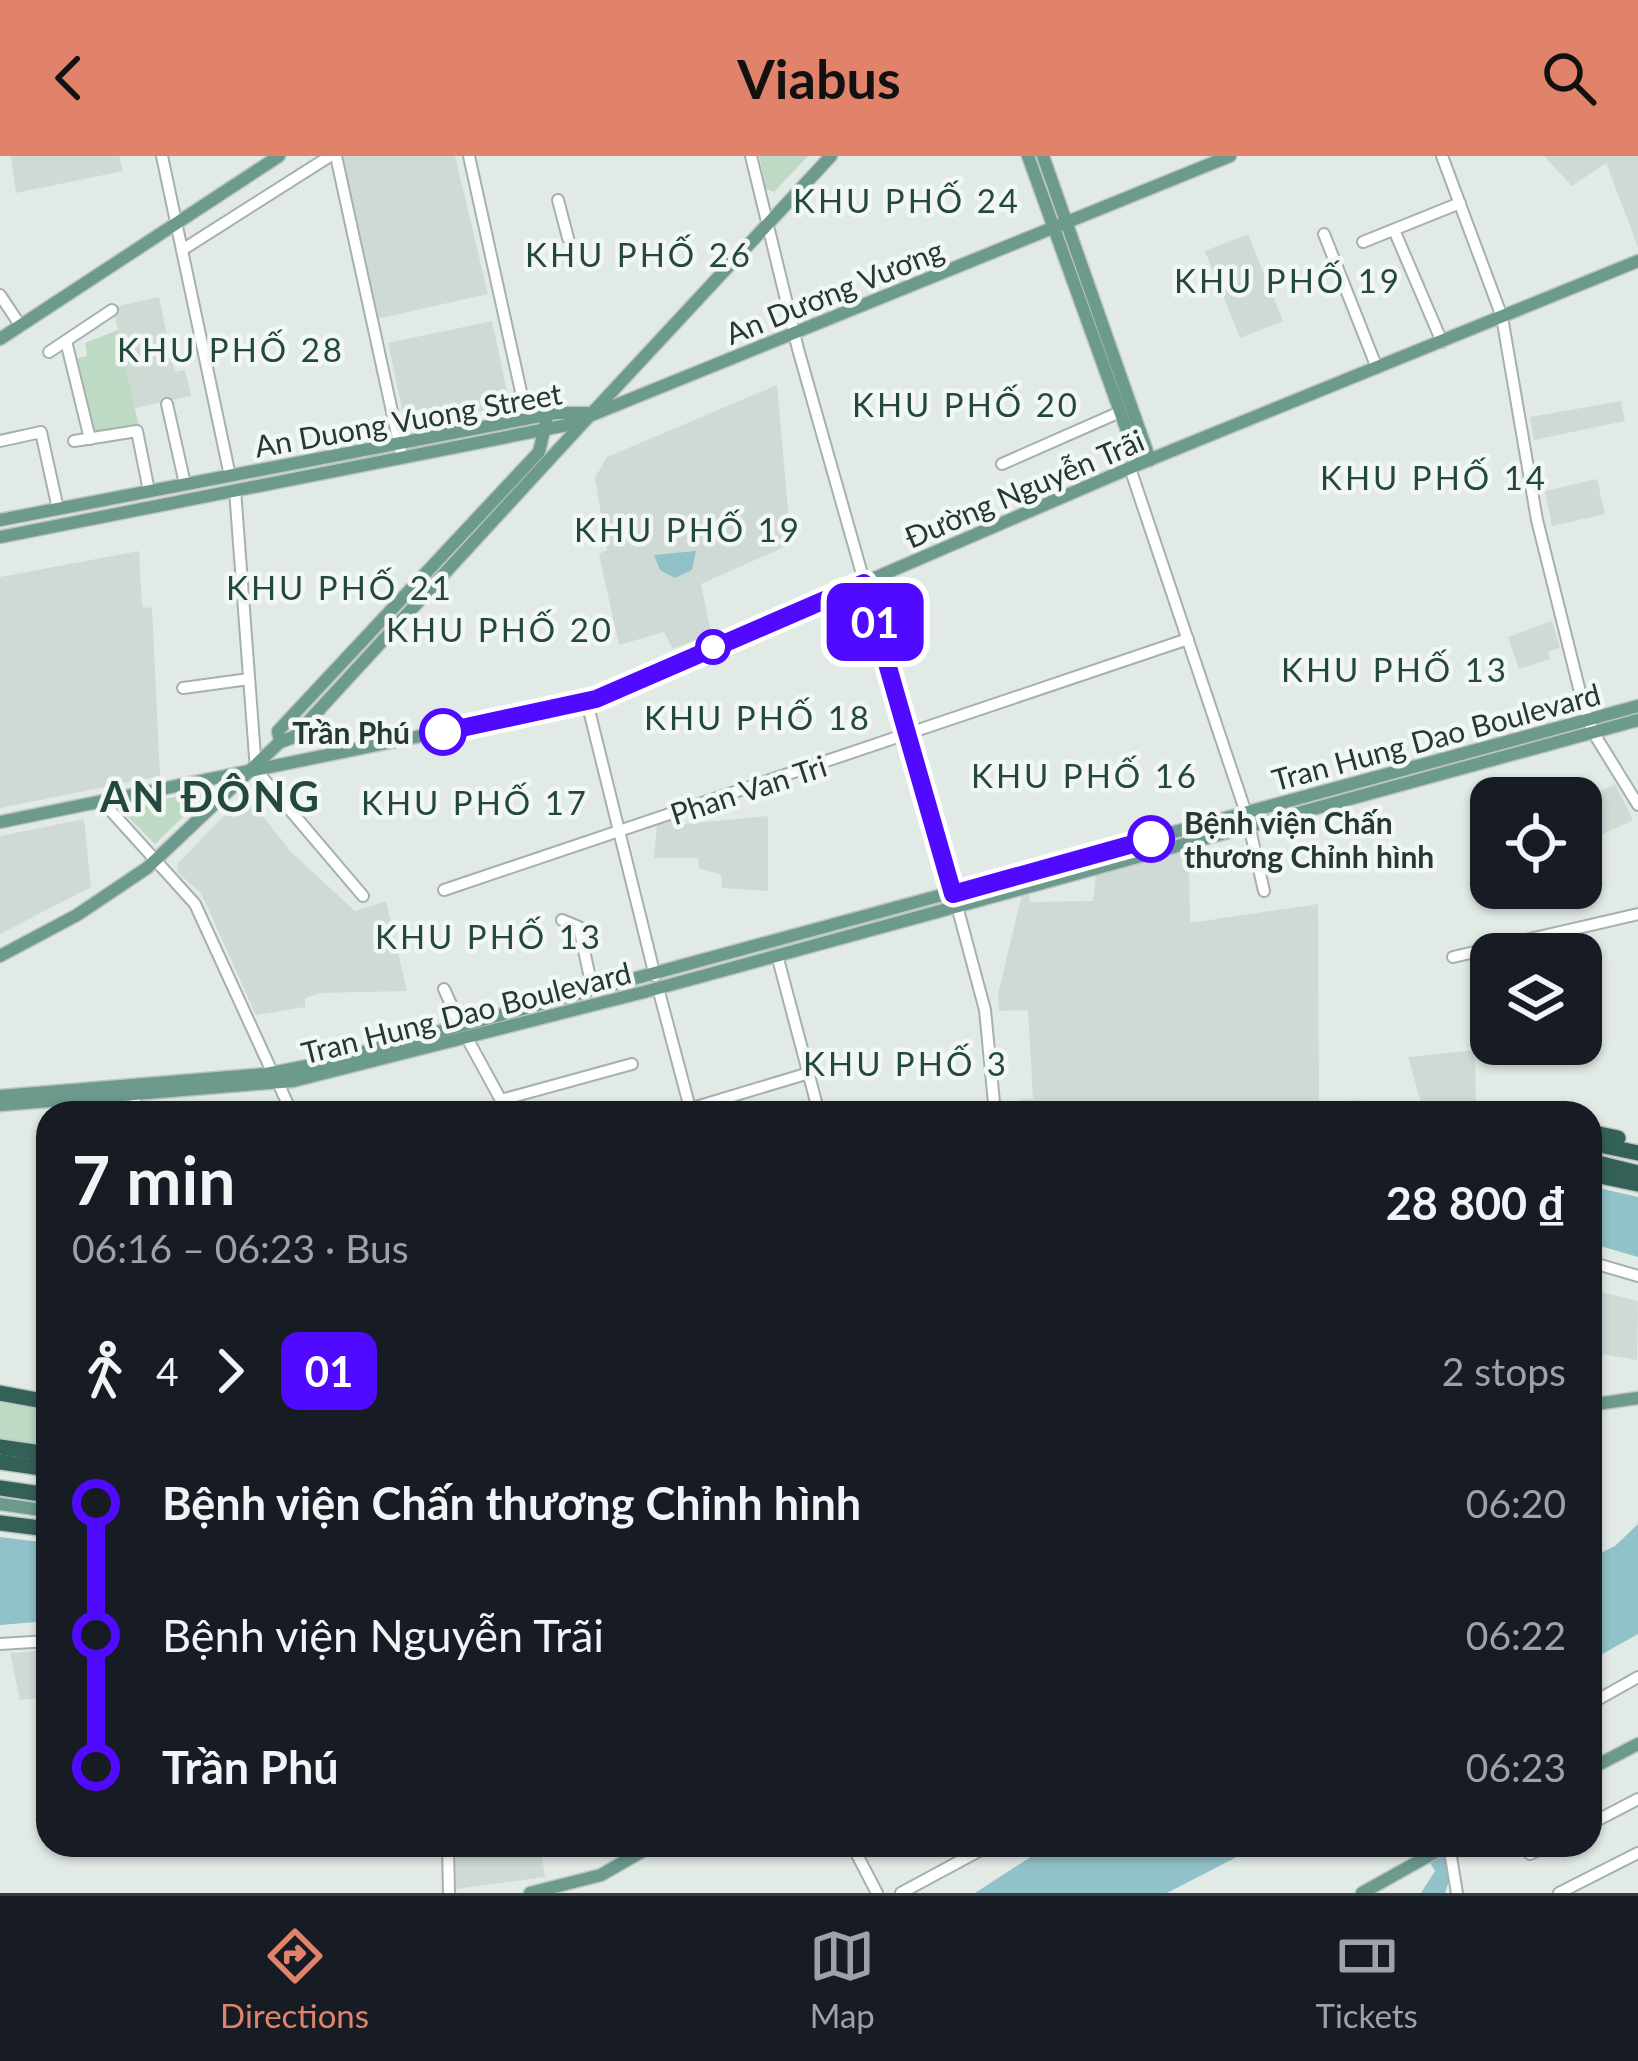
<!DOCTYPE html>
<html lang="en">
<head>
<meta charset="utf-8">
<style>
  body { margin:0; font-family:Lato,sans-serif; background:#20242c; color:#f1f3f6; height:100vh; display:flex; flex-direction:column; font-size:45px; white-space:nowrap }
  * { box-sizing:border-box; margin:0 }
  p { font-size:39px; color:#9ea1a6 }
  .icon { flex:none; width:66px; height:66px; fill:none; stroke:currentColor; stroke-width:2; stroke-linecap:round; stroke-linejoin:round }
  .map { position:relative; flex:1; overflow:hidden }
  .details { position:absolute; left:36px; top:945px; width:1566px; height:756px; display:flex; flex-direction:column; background:#171b24; border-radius:36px; box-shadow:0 3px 9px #0004 }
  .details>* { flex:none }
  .badge { padding:0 24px; border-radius:18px; font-size:42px; line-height:78px }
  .fabs { position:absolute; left:1470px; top:621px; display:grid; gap:24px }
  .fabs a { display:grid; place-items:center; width:132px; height:132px; border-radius:24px; background:#171b24; box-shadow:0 3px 9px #0004; font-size:60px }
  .map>.badge { position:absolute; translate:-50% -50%; box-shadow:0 0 0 6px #fff }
  .legs { display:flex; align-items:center; gap:18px; height:132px; padding:0 36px; font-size:39px }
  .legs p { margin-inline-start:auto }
  .overview { display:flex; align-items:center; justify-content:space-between; height:204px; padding:0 36px }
  h1 { font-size:66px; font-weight:700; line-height:90px }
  ul { padding:0 36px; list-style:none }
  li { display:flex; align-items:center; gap:42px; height:132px; font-size:45px }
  li i { display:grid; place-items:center; width:18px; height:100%; margin:0 15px; background:currentColor }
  li i::after { content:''; width:30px; height:30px; margin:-15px; border:9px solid; border-radius:50%; background:#171b24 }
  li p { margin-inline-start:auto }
  li:first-child i { background:linear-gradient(#0000 50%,currentColor 0) }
  li:last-child i { background:linear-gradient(currentColor 50%,#0000 0) }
  header { display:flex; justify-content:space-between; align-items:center; height:156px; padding:0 36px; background:#e0836a; color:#111; font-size:54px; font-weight:700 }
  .menu { display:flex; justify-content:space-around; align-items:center; height:168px; border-top:3px solid #363941; background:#171b24; font-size:33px; color:#9ea1a6 }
  .menu a { display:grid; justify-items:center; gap:6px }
  .menu .selected { color:#e0836a }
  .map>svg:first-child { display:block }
  .built { fill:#d0dad5 }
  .green { fill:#bed9c4 }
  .water { fill:#91c2c9 }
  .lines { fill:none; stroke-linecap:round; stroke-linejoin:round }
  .minor-casing { stroke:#a5b1ad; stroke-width:14 }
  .major-casing { stroke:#bdc4c2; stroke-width:15 }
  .highway-casing { stroke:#bdc4c2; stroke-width:18 }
  .minor { stroke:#fff; stroke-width:10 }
  .major { stroke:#6c9a8d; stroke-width:12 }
  .highway { stroke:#346157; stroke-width:15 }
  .line-1-casing { stroke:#fff; stroke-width:27 }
  .line-1 { stroke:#4f0aff; stroke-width:18 }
  .stop-1-dot { fill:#fff; stroke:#4f0aff; stroke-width:6 }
  .labels { text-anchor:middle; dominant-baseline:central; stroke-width:9; stroke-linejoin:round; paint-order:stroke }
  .street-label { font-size:30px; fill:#243933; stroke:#f2f7f4 }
  .stop-label { font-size:30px; font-weight:bold; fill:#243933; stroke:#f2f7f4; text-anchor:end }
  .neighbourhood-label { font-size:33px; letter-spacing:3px; fill:#23493e; stroke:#f2f7f4 }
  .district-label { font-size:42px; font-weight:bold; letter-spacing:3px; fill:#23493e; stroke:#f2f7f4 }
</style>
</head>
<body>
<header><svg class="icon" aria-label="back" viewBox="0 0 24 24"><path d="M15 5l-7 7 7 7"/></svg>Viabus<svg class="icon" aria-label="search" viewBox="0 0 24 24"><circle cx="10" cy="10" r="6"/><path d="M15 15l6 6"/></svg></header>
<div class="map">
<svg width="1638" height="1737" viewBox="0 0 1638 1737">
  <rect width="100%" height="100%" fill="#e2eae6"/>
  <!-- built -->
  <g class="built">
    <path d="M 11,0 L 119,0 L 123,15 L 16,37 Z"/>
    <path d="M 343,0 L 455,0 L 488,138 L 377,163 Z"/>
    <path d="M 1544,0 L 1638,0 L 1638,91 L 1606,7 L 1572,30 Z"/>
    <path d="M 1248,78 L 1283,165 L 1240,182 L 1205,95 Z"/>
    <path d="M 159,141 L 175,216 L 185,214 L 191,240 L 135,252 L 113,151 Z"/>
    <path d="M 492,165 L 510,249 L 406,271 L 388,187 Z"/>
    <path d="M 777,229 L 791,388 L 701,428 L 711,477 L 673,493 L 664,476 L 619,489 L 599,398 L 607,394 L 595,322 L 607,301 Z"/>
    <path d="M 1621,245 L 1625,265 L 1534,284 L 1530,261 Z"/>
    <path d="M 1597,323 L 1605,358 L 1552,370 L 1545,335 Z"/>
    <path d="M 139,395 L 142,451 L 152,452 L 160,620 L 0,652 L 0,421 Z"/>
    <path d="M 1552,465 L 1560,492 L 1548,496 L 1550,503 L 1519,513 L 1508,481 Z"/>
    <path d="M 1615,628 L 1633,664 L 1599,680 L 1582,645 Z"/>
    <path d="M 245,638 L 292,697 L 355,755 L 386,745 L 407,835 L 320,837 L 305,842 L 305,851 L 256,859 L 201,737 L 178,717 L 177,708 Z"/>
    <path d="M 681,660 L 684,668 L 768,660 L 768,735 L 722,732 L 721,719 L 699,712 L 698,702 L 654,702 L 657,668 Z"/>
    <path d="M 84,663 L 91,731 L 0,778 L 0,680 Z"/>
    <path d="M 1189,693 L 1190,767 L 1318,748 L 1319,947 L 1362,944 L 1363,957 L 1020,957 L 1020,944 L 1033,943 L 1028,854 L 999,855 L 998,838 L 1022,738 L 1029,737 L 1030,746 L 1093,745 L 1096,719 Z"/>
    <path d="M 1475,894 L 1476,957 L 1424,957 L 1408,901 Z"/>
    <path d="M 1590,1133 L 1638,1145 L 1637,1204 L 1590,1196 Z"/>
    <path d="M 48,1494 L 48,1541 L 20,1544 L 10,1497 Z"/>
    <path d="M 456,1689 L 540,1689 L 545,1721 L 456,1733 Z"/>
  </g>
  <!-- green -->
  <g class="green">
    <path d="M 759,0 L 808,0 L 774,36 L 766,33 Z"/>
    <path d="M 118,174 L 139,271 L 92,280 L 74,203 L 87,200 L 85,187 Z"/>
    <path d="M 212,633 L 155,688 L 123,656 L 123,652 Z"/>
    <path d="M 0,1244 L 48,1252 L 48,1290 L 0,1283 Z"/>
  </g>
  <!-- water -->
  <g class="water">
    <path d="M 696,395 L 692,414 L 675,422 L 660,414 L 654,399 Z"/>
    <path d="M 1590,1030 L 1638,1041 L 1638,1101 L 1590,1087 Z"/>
    <path d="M 1638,1368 L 1638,1478 L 1590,1505 L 1590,1402 L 1615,1390 Z"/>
    <path d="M 0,1381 L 48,1387 L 48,1465 L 0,1469 Z"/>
    <path d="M 1049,1689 L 1260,1689 L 1167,1737 L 975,1737 Z"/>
    <path d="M 1419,1689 L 1444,1689 L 1450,1722 L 1445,1737 L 1421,1737 L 1435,1715 Z"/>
  </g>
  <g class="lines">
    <defs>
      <g id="minor">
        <path d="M 162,0 L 230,320"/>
        <path d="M 336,0 L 402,301"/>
        <path d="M 469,0 L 527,263"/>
        <path d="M 751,0 L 798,193 L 953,738"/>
        <path d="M 1442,0 L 1502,161 L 1537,364 L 1583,548 L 1593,576 L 1638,649"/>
        <path d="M 558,44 L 568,82"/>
        <path d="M 1394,74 L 1442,186"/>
        <path d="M 1324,78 L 1377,212"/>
        <path d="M 1363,86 L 1460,47"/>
        <path d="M 182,94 L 330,0"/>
        <path d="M 0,139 L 20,169"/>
        <path d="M 66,185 L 90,283"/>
        <path d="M 49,196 L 112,154"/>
        <path d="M 167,248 L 185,328"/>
        <path d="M 0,285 L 41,276 L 58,353"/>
        <path d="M 74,285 L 137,275 L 149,335"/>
        <path d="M 1002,308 L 1120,256"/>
        <path d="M 1130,312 L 1246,657"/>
        <path d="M 235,334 L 256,614 L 363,740"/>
        <path d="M 183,532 L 249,523"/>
        <path d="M 587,546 L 655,820"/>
        <path d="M 102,645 L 195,748 L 273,918"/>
        <path d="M 1249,669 L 1264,735"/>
        <path d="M 444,734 L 1188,483"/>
        <path d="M 957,750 L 985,854 L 995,957"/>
        <path d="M 562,764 L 579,771 L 593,836"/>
        <path d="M 777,799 L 819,957"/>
        <path d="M 1453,801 L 1638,758"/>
        <path d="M 658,832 L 691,956"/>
        <path d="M 444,833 L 461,870"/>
        <path d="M 467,882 L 508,957"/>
        <path d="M 278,927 L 292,957"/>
        <path d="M 135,939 L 136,957"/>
        <path d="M 501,944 L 632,908"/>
        <path d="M 676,957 L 809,917"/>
        <path d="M 1590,1106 L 1638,1120"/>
        <path d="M 0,1488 L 48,1485"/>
        <path d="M 1590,1548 L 1638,1521"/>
        <path d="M 1590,1668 L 1638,1643"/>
        <path d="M 448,1689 L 449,1737"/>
        <path d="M 852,1689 L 877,1737"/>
        <path d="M 1530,1698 L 1548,1689"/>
        <path d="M 901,1737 L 990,1689"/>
        <path d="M 1457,1737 L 1451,1701 L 1457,1689"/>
        <path d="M 1559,1737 L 1638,1697"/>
      </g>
      <g id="major">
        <path d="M 1028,0 L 1139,308"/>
        <path d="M 1043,0 L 1150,304"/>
        <path d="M 0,183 L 279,0"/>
        <path d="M 0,364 L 556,257 L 587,257"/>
        <path d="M 0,381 L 567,269 L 1230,0"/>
        <path d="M 280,586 L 278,575 L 539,296 L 546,266"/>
        <path d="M 0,666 L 587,546 L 1139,308 L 1638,105"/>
        <path d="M 0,800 L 77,759 L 147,712 L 280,586 L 294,581 C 472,386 651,193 831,0"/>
        <path d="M 0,940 L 266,918 L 327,906 L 1638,550"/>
        <path d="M 0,949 L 293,925 L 644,836 L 1638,564"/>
        <path d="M 1590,1249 L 1638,1242"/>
        <path d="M 0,1348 L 48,1355"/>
        <path d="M 1590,1613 L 1638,1588"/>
        <path d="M 530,1737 L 601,1719 L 653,1689"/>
        <path d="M 1362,1737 L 1448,1689"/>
      </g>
      <g id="highway">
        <path d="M 1590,976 L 1618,982"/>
        <path d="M 1590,987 L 1638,997"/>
        <path d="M 1590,1005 L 1638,1017"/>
        <path d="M 1590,1018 L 1638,1028"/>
        <path d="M 0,1237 L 48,1246"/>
        <path d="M 0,1291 L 48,1298"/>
        <path d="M 0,1306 L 48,1313"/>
        <path d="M 0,1332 L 48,1339"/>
        <path d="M 0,1367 L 48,1373"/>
      </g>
    </defs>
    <!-- minor casing -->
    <use href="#minor" class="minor-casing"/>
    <!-- major casing -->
    <use href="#major" class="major-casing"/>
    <!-- highway casing -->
    <use href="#highway" class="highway-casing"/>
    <!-- minor -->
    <use href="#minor" class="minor"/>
    <!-- major -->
    <use href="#major" class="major"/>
    <!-- highway -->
    <use href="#highway" class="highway"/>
  </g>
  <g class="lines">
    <defs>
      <path id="line-1" d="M 443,576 L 596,543 L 864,427 L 953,738 L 1151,683"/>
    </defs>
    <!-- line-1 casing -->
    <use href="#line-1" class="line-1-casing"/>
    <!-- line-1 -->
    <use href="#line-1" class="line-1"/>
  </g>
  <!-- markers -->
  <g class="stop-1-dot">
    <circle cx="713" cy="491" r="15"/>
    <circle cx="443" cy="576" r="21"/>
    <circle cx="1151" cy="683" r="21"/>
  </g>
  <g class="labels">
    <!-- street labels -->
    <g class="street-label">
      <text transform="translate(834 135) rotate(-22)">An Dương Vương</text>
      <text transform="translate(408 263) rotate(-10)">An Duong Vuong Street</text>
      <text transform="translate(1024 332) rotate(-23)">Đường Nguyễn Trãi</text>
      <text transform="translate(1436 580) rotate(-15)">Tran Hung Dao Boulevard</text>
      <text transform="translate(748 633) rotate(-18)">Phan Van Tri</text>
      <text transform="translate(466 856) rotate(-14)">Tran Hung Dao Boulevard</text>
    </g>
    <!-- stop labels -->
    <g class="stop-label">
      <text x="410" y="576">Trần Phú</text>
      <text x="1184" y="666" text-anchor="start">Bệnh viện Chấn<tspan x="1184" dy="34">thương Chỉnh hình</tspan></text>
    </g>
    <!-- neighbourhood labels -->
    <g class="neighbourhood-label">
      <text x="907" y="44">KHU PHỐ 24</text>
      <text x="639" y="98">KHU PHỐ 26</text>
      <text x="1288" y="124">KHU PHỐ 19</text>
      <text x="231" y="193">KHU PHỐ 28</text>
      <text x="966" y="248">KHU PHỐ 20</text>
      <text x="1434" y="321">KHU PHỐ 14</text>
      <text x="688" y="373">KHU PHỐ 19</text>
      <text x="340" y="431">KHU PHỐ 21</text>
      <text x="500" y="473">KHU PHỐ 20</text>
      <text x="1395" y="513">KHU PHỐ 13</text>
      <text x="758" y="561">KHU PHỐ 18</text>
      <text x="1085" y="619">KHU PHỐ 16</text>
      <text x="475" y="646">KHU PHỐ 17</text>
      <text x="489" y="780">KHU PHỐ 13</text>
      <text x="906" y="907">KHU PHỐ 3</text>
    </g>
    <!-- district labels -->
    <g class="district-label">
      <text x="211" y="640">AN ĐÔNG</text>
    </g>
  </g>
</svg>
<div class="fabs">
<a><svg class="icon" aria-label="locate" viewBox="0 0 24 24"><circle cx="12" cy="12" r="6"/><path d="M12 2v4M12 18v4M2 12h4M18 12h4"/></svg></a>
<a><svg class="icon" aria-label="layers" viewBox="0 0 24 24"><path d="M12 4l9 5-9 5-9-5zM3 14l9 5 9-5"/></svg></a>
</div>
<b class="badge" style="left:875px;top:466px;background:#4f0aff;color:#fff">01</b>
<section class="details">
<div class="overview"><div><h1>7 min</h1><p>06:16 – 06:23 · Bus</p></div><b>28 800 ₫</b></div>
<div class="legs"><svg class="icon" aria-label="walk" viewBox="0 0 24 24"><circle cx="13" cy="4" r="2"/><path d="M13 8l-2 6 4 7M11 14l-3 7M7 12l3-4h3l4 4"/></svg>4<svg class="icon" aria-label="forward" viewBox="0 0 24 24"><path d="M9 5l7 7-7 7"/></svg><b class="badge" style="background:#4f0aff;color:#fff">01</b><p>2 stops</p></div>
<ul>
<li><i style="color:#4f0aff"></i><b>Bệnh viện Chấn thương Chỉnh hình</b><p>06:20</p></li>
<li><i style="color:#4f0aff"></i><span>Bệnh viện Nguyễn Trãi</span><p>06:22</p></li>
<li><i style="color:#4f0aff"></i><b>Trần Phú</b><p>06:23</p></li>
</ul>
</section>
</div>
<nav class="menu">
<a class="selected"><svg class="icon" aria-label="directions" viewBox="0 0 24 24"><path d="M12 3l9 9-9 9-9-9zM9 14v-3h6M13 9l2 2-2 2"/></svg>Directions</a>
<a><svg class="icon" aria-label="map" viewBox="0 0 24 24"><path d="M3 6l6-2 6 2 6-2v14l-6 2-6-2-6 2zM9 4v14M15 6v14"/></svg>Map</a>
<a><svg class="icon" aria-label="tickets" viewBox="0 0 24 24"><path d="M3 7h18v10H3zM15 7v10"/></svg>Tickets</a>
</nav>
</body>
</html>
